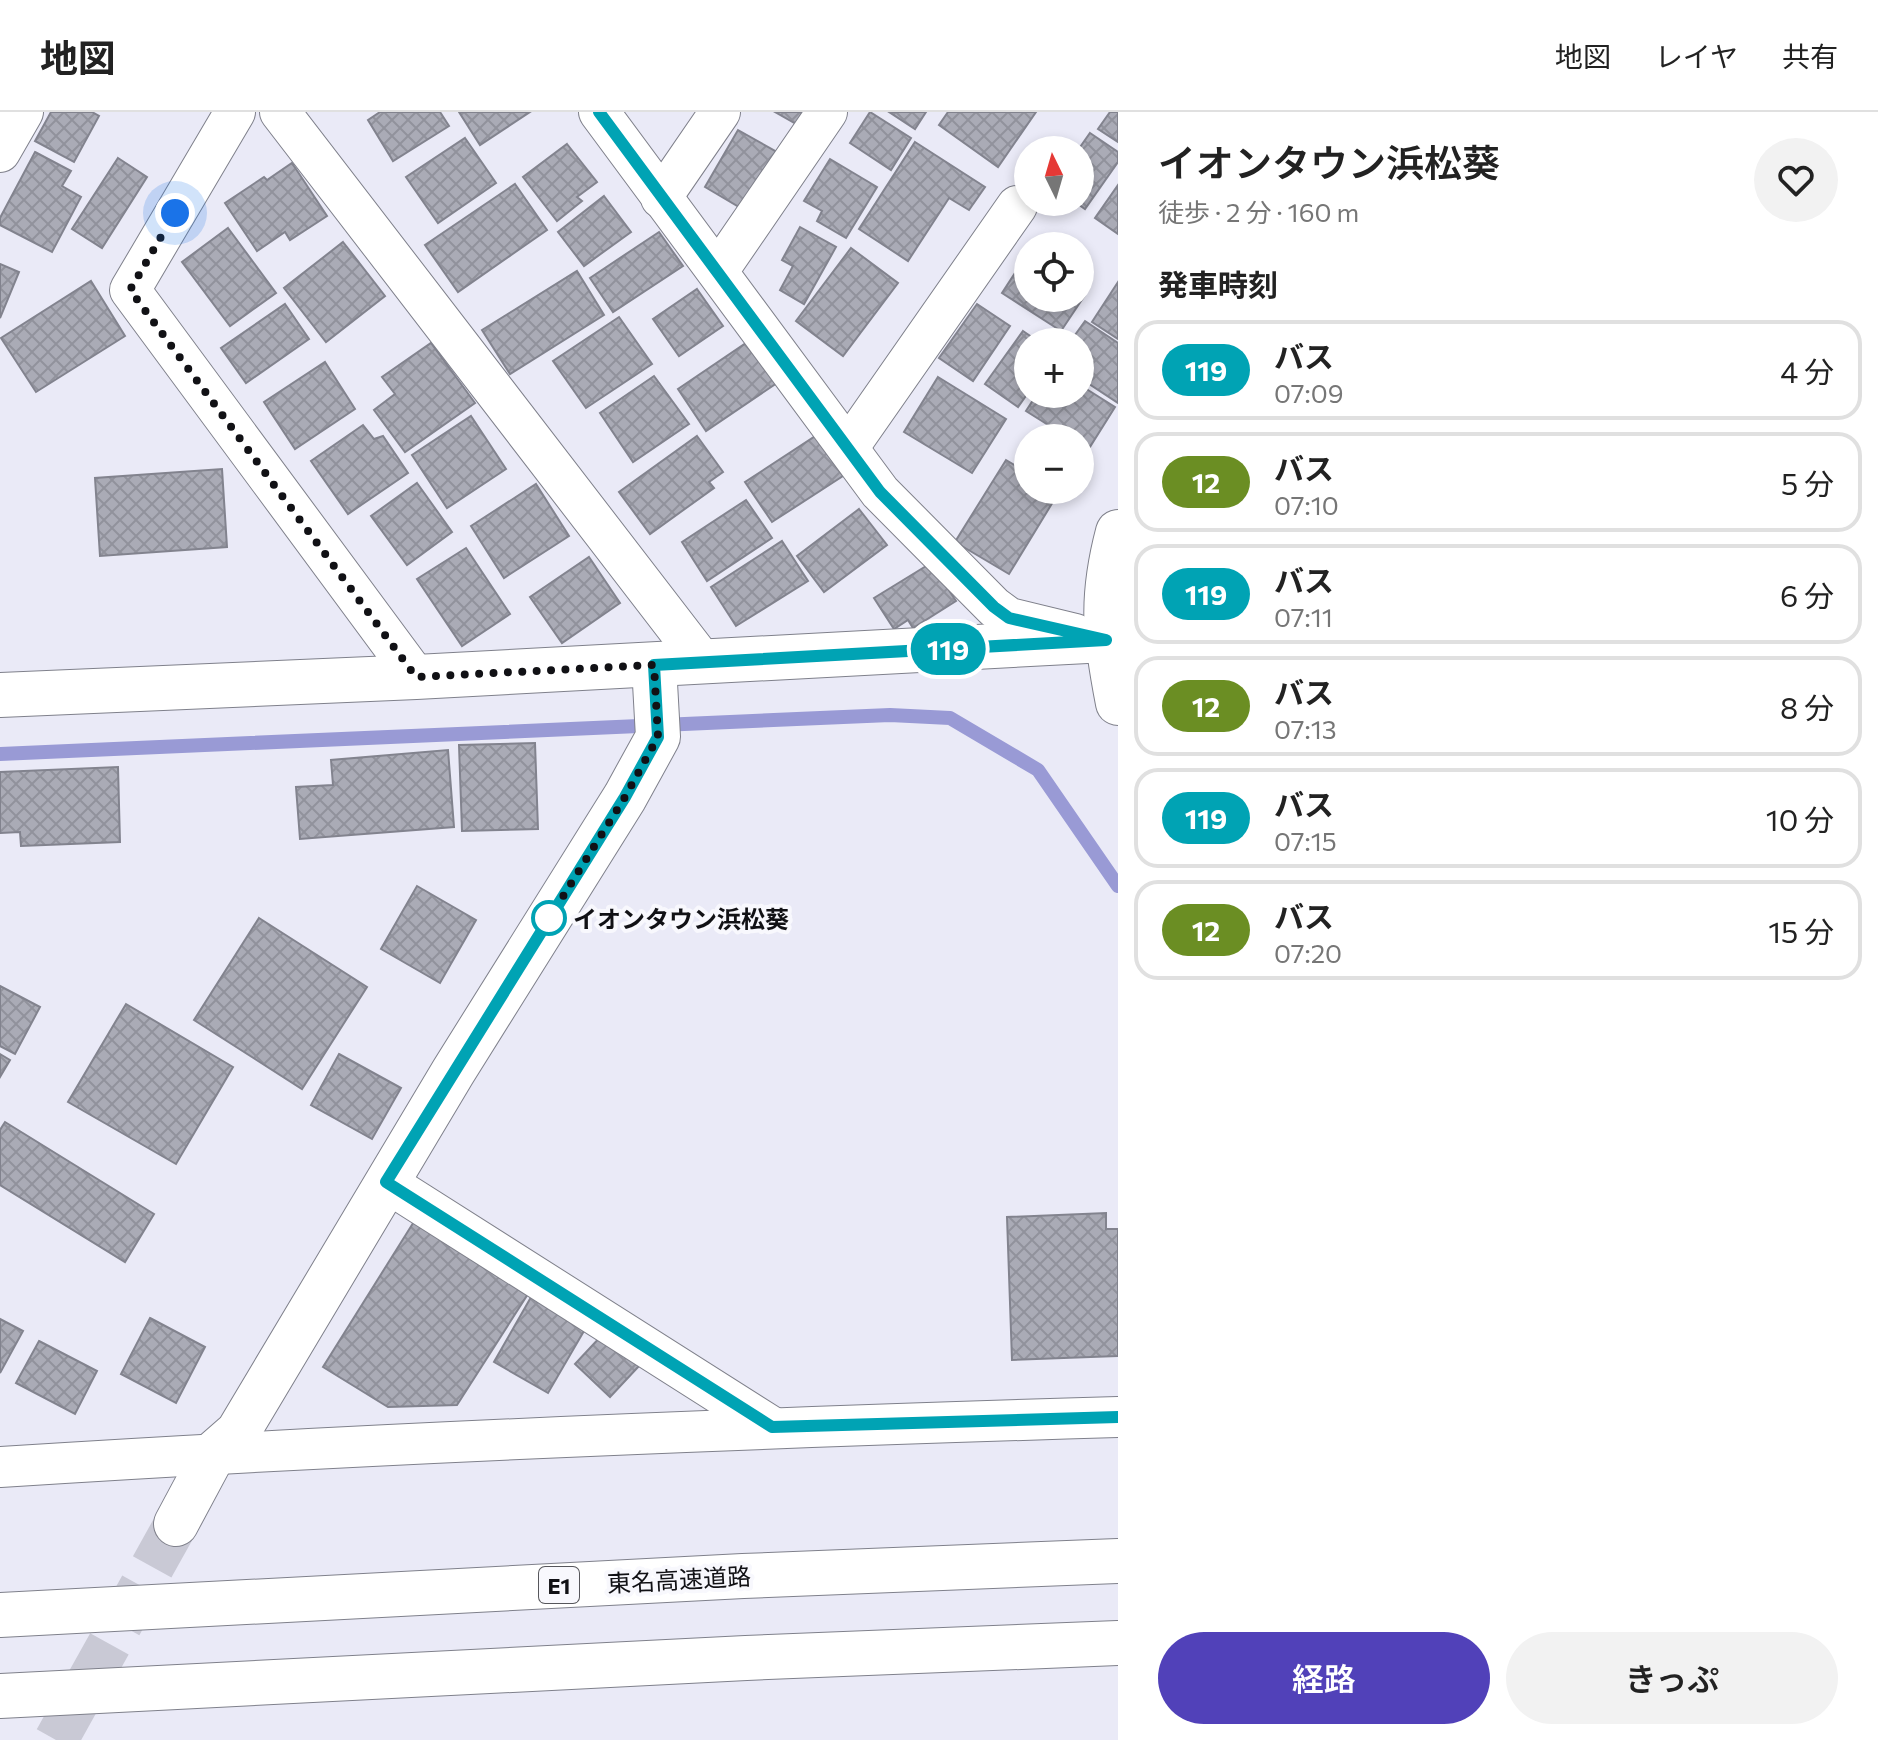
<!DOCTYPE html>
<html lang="ja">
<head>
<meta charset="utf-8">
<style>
  body { margin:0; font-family:Commissioner,"Noto Sans JP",sans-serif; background:#f2f2f2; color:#222; height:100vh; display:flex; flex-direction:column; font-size:30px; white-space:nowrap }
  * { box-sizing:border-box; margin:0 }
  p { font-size:26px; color:#767676 }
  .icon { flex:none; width:44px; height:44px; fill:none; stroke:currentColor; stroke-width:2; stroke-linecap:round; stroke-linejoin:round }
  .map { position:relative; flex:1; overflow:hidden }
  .sheet { display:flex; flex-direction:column; background:#fff; width:760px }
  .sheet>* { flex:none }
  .badge { padding:0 16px; border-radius:26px; font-size:28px; line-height:52px }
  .needle { width:52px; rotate:355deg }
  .buttons { position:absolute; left:1014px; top:24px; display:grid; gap:16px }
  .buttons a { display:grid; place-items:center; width:80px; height:80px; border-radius:50%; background:#fff; box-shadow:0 4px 12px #0003; font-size:40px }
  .you { position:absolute; width:40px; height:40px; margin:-20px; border:6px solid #fff; border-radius:50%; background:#1a73e8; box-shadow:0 0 0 12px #1a73e833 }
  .map>.badge { position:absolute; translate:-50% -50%; box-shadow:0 0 0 4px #fff }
  h2 { padding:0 40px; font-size:30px; line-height:72px }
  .round { display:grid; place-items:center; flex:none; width:84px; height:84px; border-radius:42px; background:#f2f2f2 }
  .summary { display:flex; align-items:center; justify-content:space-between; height:136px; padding:0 40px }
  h1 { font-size:38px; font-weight:600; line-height:60px }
  .cta { display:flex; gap:16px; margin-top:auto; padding:16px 40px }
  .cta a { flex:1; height:92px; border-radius:48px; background:#5141b9; color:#fff; font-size:32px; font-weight:600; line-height:92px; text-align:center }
  .cta a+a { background:#f2f2f2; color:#222 }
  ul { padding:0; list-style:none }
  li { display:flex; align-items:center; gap:24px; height:100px; margin:0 16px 12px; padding:0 24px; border:4px solid #e0e0e0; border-radius:24px }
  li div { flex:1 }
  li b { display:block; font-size:30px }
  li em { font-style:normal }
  li .badge { min-width:88px; font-weight:700; text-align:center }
  header { display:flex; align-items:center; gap:48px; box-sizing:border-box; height:112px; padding:0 40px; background:#fff; border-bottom:2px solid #e0e0e0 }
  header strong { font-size:38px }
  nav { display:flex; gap:44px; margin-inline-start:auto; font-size:28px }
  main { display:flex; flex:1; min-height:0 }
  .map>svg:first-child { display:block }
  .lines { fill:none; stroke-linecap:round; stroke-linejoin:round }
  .stream { stroke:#999ad5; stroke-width:14 }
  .building { fill:url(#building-cross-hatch); stroke:#82838e; stroke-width:2 }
  .secondary-tunnel { stroke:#c9c9d5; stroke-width:44; stroke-dasharray:44 22; stroke-linecap:butt }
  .street-casing { stroke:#7f808b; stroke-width:42 }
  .secondary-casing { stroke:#7f808b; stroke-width:46 }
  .highway-casing { stroke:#7f808b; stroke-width:46 }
  .street { stroke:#fff; stroke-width:40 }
  .secondary { stroke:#fff; stroke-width:44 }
  .highway { stroke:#fff; stroke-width:44 }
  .line-casing { stroke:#fff; stroke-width:18 }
  .line { stroke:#00a3b4; stroke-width:12 }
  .walk { stroke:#111115; stroke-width:8; stroke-dasharray:0 14.4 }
  .stop-dot { fill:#fff; stroke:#00a3b4; stroke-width:4 }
  .labels { text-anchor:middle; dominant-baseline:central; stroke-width:8; stroke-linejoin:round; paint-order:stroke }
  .shield { fill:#f8f8fd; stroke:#56565b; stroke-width:2 }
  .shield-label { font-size:22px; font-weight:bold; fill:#111115 }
  .stop-label { font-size:24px; font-weight:bold; fill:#111115; stroke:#f8f8fd; text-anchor:start }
  .street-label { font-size:24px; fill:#111115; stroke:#f8f8fd }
</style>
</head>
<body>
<header>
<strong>地図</strong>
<nav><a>地図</a><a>レイヤ</a><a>共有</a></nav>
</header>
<main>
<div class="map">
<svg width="1118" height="1628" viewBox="0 0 1118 1628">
  <defs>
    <pattern id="building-cross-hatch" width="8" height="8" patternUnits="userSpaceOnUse" patternTransform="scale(2)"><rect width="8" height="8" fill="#aaabb6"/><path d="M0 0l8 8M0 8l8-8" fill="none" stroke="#91929c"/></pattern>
  </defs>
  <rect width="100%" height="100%" fill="#eaeaf7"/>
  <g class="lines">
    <!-- stream -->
    <path class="stream" d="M 0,642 L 890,603 L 950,606 L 1038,658 L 1118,774"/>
  </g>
  <!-- building -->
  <g class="building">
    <path d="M 51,0 L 92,0 L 99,4 L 74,50 L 35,29 Z"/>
    <path d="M 380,0 L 440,0 L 449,14 L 393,49 L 368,8 Z"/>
    <path d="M 459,0 L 530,0 L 480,33 Z"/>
    <path d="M 775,0 L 803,0 L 796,12 Z"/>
    <path d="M 870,0 L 911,26 L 891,58 L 850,31 Z"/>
    <path d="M 889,0 L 926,0 L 915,17 Z"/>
    <path d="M 948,0 L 1036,0 L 998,55 L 939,13 Z"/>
    <path d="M 1110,0 L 1118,0 L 1118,30 L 1098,17 Z"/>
    <path d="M 738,18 L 784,44 L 751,102 L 705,75 Z"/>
    <path d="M 1090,21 L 1118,40 L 1118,50 L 1085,97 L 1075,90 L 1080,90 L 1078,38 Z"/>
    <path d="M 465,26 L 496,71 L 438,111 L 406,65 Z"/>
    <path d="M 915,30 L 985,75 L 969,98 L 949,86 L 908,149 L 859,117 Z"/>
    <path d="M 567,32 L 597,70 L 577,85 L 582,89 L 557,109 L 523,65 Z"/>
    <path d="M 35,40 L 71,59 L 62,74 L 81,85 L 52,140 L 0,113 L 0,106 Z"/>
    <path d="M 118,46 L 147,65 L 102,136 L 72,117 Z"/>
    <path d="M 830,47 L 877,75 L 846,126 L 817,109 L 822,99 L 804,89 Z"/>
    <path d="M 292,51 L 327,104 L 290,128 L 285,120 L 257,139 L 225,91 L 264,65 L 267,68 Z"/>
    <path d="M 515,72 L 547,118 L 458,180 L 425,133 Z"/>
    <path d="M 1118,73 L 1118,122 L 1095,106 Z"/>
    <path d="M 604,84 L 631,120 L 584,154 L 558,120 Z"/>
    <path d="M 800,115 L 836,135 L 804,192 L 780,178 L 793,154 L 782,148 Z"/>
    <path d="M 228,116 L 276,181 L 230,214 L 182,150 Z"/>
    <path d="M 659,120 L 683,154 L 613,200 L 590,166 Z"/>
    <path d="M 343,130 L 385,184 L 326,230 L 284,176 Z"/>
    <path d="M 851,136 L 898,171 L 843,244 L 796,209 Z"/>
    <path d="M 1026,144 L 1028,186 L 1080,186 L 1080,180 L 1085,183 L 1061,219 L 1002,181 Z"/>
    <path d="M 0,152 L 19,160 L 0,206 Z"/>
    <path d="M 577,159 L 604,203 L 510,262 L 482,218 Z"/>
    <path d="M 91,169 L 125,224 L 36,280 L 1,226 Z"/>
    <path d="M 1118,170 L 1118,227 L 1092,210 Z"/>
    <path d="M 697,177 L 723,214 L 679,244 L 653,207 Z"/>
    <path d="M 285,192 L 309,227 L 246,271 L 221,236 Z"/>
    <path d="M 977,192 L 1010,214 L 973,269 L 939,246 Z"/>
    <path d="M 619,205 L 652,252 L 586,296 L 553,249 Z"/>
    <path d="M 1085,209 L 1118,231 L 1118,291 L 1080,266 L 1080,230 L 1070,230 Z"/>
    <path d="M 1023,219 L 1039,230 L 1028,230 L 1028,281 L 1018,295 L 985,272 Z"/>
    <path d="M 749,229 L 777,271 L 706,319 L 678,277 Z"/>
    <path d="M 431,231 L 475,291 L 405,340 L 374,298 L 395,282 L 382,265 Z"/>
    <path d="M 325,250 L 355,297 L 295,337 L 264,290 Z"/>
    <path d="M 654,264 L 689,312 L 633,350 L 600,301 Z"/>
    <path d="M 938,265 L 1006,307 L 972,361 L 904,320 Z"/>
    <path d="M 1080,273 L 1115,295 L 1088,338 L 1080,333 L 1080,326 L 1069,326 L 1026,299 L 1037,282 L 1080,282 Z"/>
    <path d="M 471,304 L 506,357 L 447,396 L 412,343 Z"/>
    <path d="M 363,313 L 374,327 L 383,324 L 408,361 L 348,402 L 311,349 Z"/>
    <path d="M 817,323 L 843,364 L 772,410 L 745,370 Z"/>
    <path d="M 697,324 L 723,360 L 709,370 L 714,376 L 650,422 L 619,380 Z"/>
    <path d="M 1006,348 L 1028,361 L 1028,378 L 1059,380 L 1009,462 L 955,430 Z"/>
    <path d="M 222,357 L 227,435 L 100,444 L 95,366 Z"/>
    <path d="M 417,371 L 452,420 L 407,453 L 371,404 Z"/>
    <path d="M 536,372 L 569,424 L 504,466 L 471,414 Z"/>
    <path d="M 746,388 L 772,426 L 707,469 L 682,430 Z"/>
    <path d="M 859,397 L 887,433 L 824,480 L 797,444 Z"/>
    <path d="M 782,429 L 808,469 L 736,514 L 711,475 Z"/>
    <path d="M 466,436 L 510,502 L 462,534 L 417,467 Z"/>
    <path d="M 589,445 L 620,491 L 562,531 L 530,485 Z"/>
    <path d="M 931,451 L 956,489 L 913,516 L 908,508 L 894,517 L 874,486 Z"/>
    <path d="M 535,631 L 538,717 L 462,719 L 459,633 Z"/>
    <path d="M 448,638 L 454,715 L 300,727 L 296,675 L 333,673 L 331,648 Z"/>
    <path d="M 118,655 L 120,730 L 21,734 L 20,720 L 0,721 L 0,660 Z"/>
    <path d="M 417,774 L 476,808 L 440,871 L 381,837 Z"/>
    <path d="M 259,806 L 367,875 L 302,977 L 194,908 Z"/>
    <path d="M 0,874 L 40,895 L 15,942 L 0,934 Z"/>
    <path d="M 126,892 L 233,955 L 176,1052 L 68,990 Z"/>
    <path d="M 0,942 L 10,948 L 0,965 Z"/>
    <path d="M 339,942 L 401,976 L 372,1027 L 311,993 Z"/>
    <path d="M 5,1010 L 154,1102 L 125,1150 L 0,1073 L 0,1018 Z"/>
    <path d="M 420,1100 L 535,1171 L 457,1293 L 388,1295 L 323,1255 Z"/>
    <path d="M 1106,1101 L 1106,1117 L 1118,1117 L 1118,1244 L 1012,1248 L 1007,1105 Z"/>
    <path d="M 534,1180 L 588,1212 L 548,1281 L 494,1250 Z"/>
    <path d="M 150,1206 L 205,1235 L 176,1291 L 121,1262 Z"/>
    <path d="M 0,1207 L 23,1219 L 0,1261 Z"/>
    <path d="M 604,1221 L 639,1254 L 610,1285 L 575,1252 Z"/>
    <path d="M 39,1229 L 97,1259 L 75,1302 L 16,1271 Z"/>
  </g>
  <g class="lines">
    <!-- secondary-tunnel -->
    <path class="secondary-tunnel" d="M 56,1628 L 176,1412"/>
    <defs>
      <g id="street">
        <path d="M 235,0 L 130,178 L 416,565"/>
        <path d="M 280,0 L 703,550"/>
        <path d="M 599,0 L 880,380 L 994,495 L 1009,506 L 1075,522"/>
        <path d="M 0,40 L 23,0"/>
        <path d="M 661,86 L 720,0"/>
        <path d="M 718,159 L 827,0"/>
        <path d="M 848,336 L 1017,94"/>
        <path d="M 386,1070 L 772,1315"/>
        <path d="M 0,1355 C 372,1331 745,1316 1118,1305"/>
      </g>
      <g id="secondary">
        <path d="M 1118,420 C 1100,488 1105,524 1118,591"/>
        <path d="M 0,583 L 416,565 L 1106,528"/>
        <path d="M 176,1412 L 214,1341 L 238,1320 L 453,960 L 625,685 L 658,625 L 654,553"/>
      </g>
      <g id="highway">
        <path d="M 0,1503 L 743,1464 L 1118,1449"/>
        <path d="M 0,1584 L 746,1546 L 1118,1531"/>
      </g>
    </defs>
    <!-- street casing -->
    <use href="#street" class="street-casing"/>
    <!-- secondary casing -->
    <use href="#secondary" class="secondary-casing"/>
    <!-- highway casing -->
    <use href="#highway" class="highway-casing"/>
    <!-- street -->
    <use href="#street" class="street"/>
    <!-- secondary -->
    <use href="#secondary" class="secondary"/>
    <!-- highway -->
    <use href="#highway" class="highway"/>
  </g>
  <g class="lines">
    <defs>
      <path id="line" d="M 599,0 L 880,380 L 994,495 L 1009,506 L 1106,528 L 654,553 L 658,625 L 625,685 L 386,1070 L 772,1315 L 1118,1305"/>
    </defs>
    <!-- line casing -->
    <use href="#line" class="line-casing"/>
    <!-- line -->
    <use href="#line" class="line"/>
    <!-- walk -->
    <path class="walk" d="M 175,101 L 130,178 L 416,565 L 654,553 L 658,625 L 625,685 L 547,810 L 549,806"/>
  </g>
  <!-- markers -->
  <circle class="stop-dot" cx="549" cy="806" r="16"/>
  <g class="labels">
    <!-- shield labels -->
    <rect class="shield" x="539" y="1455" width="40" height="36" rx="6"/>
    <g class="shield-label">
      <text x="559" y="1473">E1</text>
    </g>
    <!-- stop labels -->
    <g class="stop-label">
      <text x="573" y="806">イオンタウン浜松葵</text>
    </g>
    <!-- street labels -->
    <g class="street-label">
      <text transform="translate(679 1467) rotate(-3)">東名高速道路</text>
    </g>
  </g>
</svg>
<div class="buttons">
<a><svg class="needle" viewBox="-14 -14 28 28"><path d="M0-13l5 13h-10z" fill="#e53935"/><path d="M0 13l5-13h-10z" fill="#767676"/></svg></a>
<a><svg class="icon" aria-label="locate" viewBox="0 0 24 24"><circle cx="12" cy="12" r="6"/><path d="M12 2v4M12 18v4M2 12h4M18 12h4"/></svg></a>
<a>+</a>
<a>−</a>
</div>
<div class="you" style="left:175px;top:101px"></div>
<b class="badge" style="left:948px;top:537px;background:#00a3b4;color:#fff">119</b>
</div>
<section class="sheet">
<div class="summary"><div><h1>イオンタウン浜松葵</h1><p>徒歩 · 2 分 · 160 m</p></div><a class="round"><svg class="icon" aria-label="heart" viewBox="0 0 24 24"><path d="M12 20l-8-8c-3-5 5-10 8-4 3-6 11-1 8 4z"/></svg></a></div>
<h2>発車時刻</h2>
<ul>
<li><span class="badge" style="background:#00a3b4;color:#fff">119</span><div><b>バス</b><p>07:09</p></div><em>4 分</em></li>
<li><span class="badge" style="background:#6b8e23;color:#fff">12</span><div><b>バス</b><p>07:10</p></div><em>5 分</em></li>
<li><span class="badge" style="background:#00a3b4;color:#fff">119</span><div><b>バス</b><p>07:11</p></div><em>6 分</em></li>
<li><span class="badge" style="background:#6b8e23;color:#fff">12</span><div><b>バス</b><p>07:13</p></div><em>8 分</em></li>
<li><span class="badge" style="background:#00a3b4;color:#fff">119</span><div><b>バス</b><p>07:15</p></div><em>10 分</em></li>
<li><span class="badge" style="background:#6b8e23;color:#fff">12</span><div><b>バス</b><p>07:20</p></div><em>15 分</em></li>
</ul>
<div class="cta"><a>経路</a><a>きっぷ</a></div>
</section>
</main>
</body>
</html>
